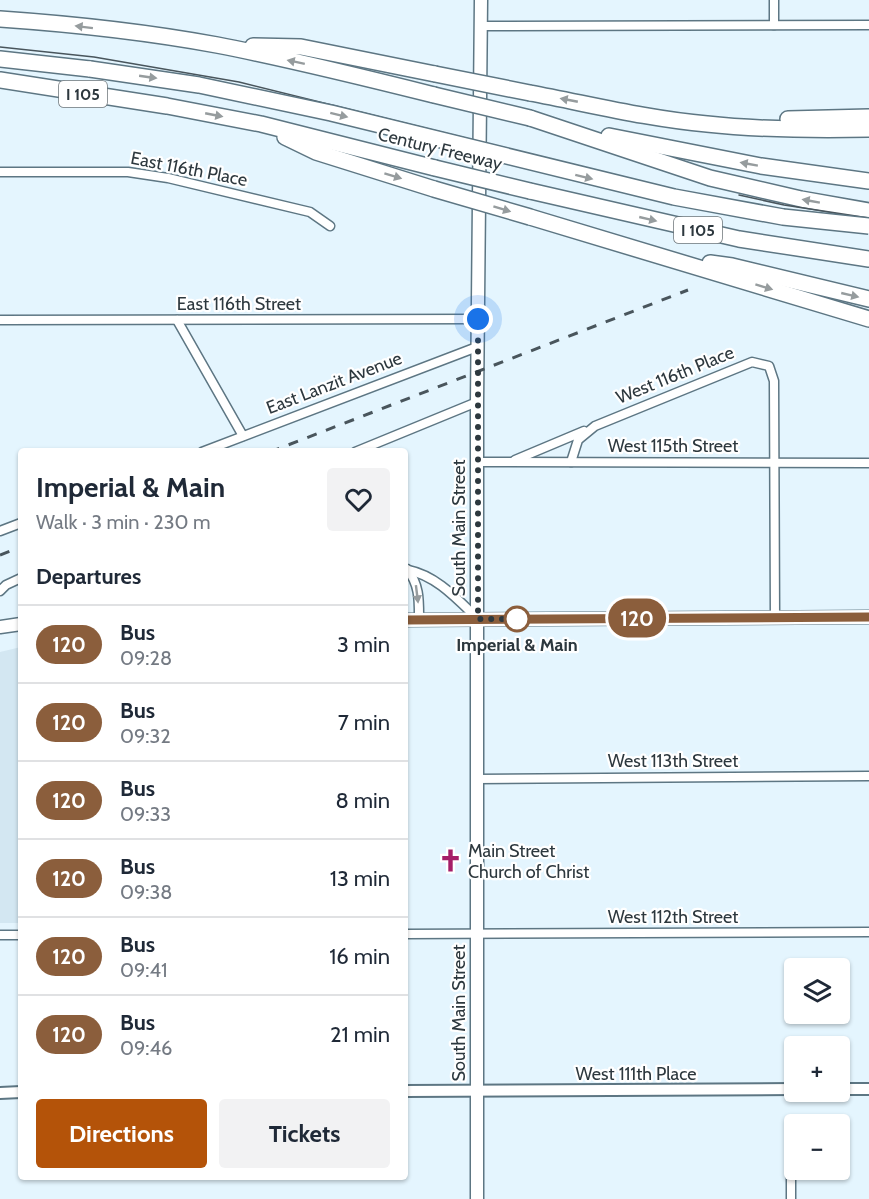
<!DOCTYPE html>
<html lang="en">
<head>
<meta charset="utf-8">
<style>
  body { margin:0; font-family:Cabin,sans-serif; background:#f2f2f3; color:#1f2937; height:100vh; display:flex; flex-direction:column; font-size:22px; white-space:nowrap }
  * { box-sizing:border-box; margin:0 }
  p { font-size:20px; color:#747a83 }
  .icon { flex:none; width:33px; height:33px; fill:none; stroke:currentColor; stroke-width:2; stroke-linecap:round; stroke-linejoin:round }
  .map { position:relative; flex:1; overflow:hidden }
  .drawer { position:absolute; left:18px; top:448px; width:390px; height:732px; display:flex; flex-direction:column; background:#fff; border-radius:6px; box-shadow:0 2px 4px #0004 }
  .drawer>* { flex:none }
  .badge { padding:0 12px; border-radius:20px; font-size:21px; line-height:39px }
  .fabs { position:absolute; left:784px; top:958px; display:grid; gap:12px }
  .fabs a { display:grid; place-items:center; width:66px; height:66px; border-radius:6px; background:#fff; box-shadow:0 2px 4px #0004; font-size:30px }
  .you { position:absolute; width:30px; height:30px; margin:-15px; border:4px solid #fff; border-radius:50%; background:#1a73e8; box-shadow:0 0 0 9px #1a73e833 }
  .map>.badge { position:absolute; translate:-50% -50%; box-shadow:0 0 0 3px #fff }
  h2 { padding:0 18px; font-size:22px; line-height:54px }
  .round { display:grid; place-items:center; flex:none; width:63px; height:63px; border-radius:6px; background:#f2f2f3 }
  .head { display:flex; align-items:center; justify-content:space-between; height:102px; padding:0 18px }
  h1 { font-size:28px; font-weight:700; line-height:45px }
  .action { display:flex; gap:12px; margin-top:auto; padding:12px 18px }
  .action a { flex:1; height:69px; border-radius:6px; background:#b45309; color:#fff; font-size:24px; font-weight:700; line-height:69px; text-align:center }
  .action a+a { background:#f2f2f3; color:#1f2937 }
  ul { padding:0; list-style:none }
  li { display:flex; align-items:center; gap:18px; height:78px; padding:0 18px; border-top:2px solid #e0e1e3 }
  li div { flex:1 }
  li b { display:block; font-size:22px }
  li em { font-style:normal }
  li .badge { min-width:66px; font-weight:700; text-align:center }
  .map>svg:first-child { display:block }
  .built { fill:#d3e7f2 }
  .lines { fill:none; stroke-linecap:round; stroke-linejoin:round }
  .minor-casing { stroke:#5d7683; stroke-width:11 }
  .tertiary-casing { stroke:#5d7683; stroke-width:14 }
  .secondary-casing { stroke:#5d7683; stroke-width:15 }
  .primary-casing { stroke:#5d7683; stroke-width:15 }
  .motorway-casing { stroke:#5d7683; stroke-width:18 }
  .minor { stroke:#fff; stroke-width:8 }
  .tertiary { stroke:#fff; stroke-width:10 }
  .secondary { stroke:#fff; stroke-width:12 }
  .primary { stroke:#fff; stroke-width:12 }
  .motorway { stroke:#fff; stroke-width:15 }
  .tram { stroke:#49555c; stroke-width:1.5 }
  .rail { stroke:#49555c; stroke-width:3; stroke-dasharray:10 10; stroke-linecap:butt }
  .motorway-bridge-casing { stroke:#5d7683; stroke-width:18; stroke-linecap:butt }
  .motorway-bridge { stroke:#fff; stroke-width:15 }
  .oneway { fill:#969c9e }
  .line-casing { stroke:#fff; stroke-width:14 }
  .line { stroke:#8b5e3c; stroke-width:9 }
  .walk { stroke:#2d383e; stroke-width:6; stroke-dasharray:0 10.8 }
  .stop-dot { fill:#fff; stroke:#8b5e3c; stroke-width:3 }
  .labels { text-anchor:middle; dominant-baseline:central; stroke-width:4.5; stroke-linejoin:round; paint-order:stroke }
  .shield { fill:#fff; stroke:#6c7478; stroke-width:1.5 }
  .shield-label { font-size:16px; font-weight:bold; fill:#2d383e }
  .street-label { font-size:18px; fill:#2d383e; stroke:#fff }
  .stop-label { font-size:18px; font-weight:bold; fill:#2d383e; stroke:#fff }
  .poi-label { font-size:18px; fill:#2d383e; stroke:#fff; text-anchor:start }
</style>
</head>
<body>
<div class="map">
<svg width="869" height="1199" viewBox="0 0 869 1199">
  <rect width="100%" height="100%" fill="#e4f5fe"/>
  <!-- built -->
  <path class="built" d="M 21,647 L 21,923 L 0,923 L 0,652 Z"/>
  <g class="lines">
    <defs>
      <g id="minor">
        <path d="M 774,25 L 774,0"/>
        <path d="M 481,26 L 869,25"/>
        <path d="M 0,172 L 128,172 L 168,178 L 310,212 L 330,226"/>
        <path d="M 0,320 L 478,319"/>
        <path d="M 177,320 L 243,436"/>
        <path d="M 202,452 L 477,347"/>
        <path d="M 355,452 L 477,402"/>
        <path d="M 515,460 L 584,431"/>
        <path d="M 477,462 L 869,463"/>
        <path d="M 571,462 L 578,440 L 595,426 L 752,362 L 769,366 L 774,381 L 775,618"/>
        <path d="M 0,531 L 21,523"/>
        <path d="M 407,569 C 420,585 419,601 419,620"/>
        <path d="M 408,570 C 437,576 457,599 478,619"/>
        <path d="M 0,591 L 6,585 L 21,578"/>
        <path d="M 477,779 L 869,776"/>
        <path d="M 405,934 L 869,932"/>
        <path d="M 0,935 L 21,935"/>
        <path d="M 791,1172 L 791,1199"/>
      </g>
      <g id="tertiary">
        <path d="M 840,1089 L 869,1089"/>
        <path d="M 405,1091 L 795,1089"/>
        <path d="M 0,1093 L 21,1092"/>
      </g>
      <path id="secondary" d="M 477,1199 L 477,402 L 481,0"/>
      <g id="primary">
        <path d="M 405,620 L 869,617"/>
        <path d="M 0,627 L 21,624"/>
      </g>
      <g id="motorway">
        <path d="M 0,19 C 72,24 146,32 217,45 C 290,59 362,77 434,95"/>
        <path d="M 253,46 L 301,47 L 435,74"/>
        <path d="M 0,59 L 90,69"/>
        <path d="M 0,80 L 167,106 L 261,124 L 435,168"/>
        <path d="M 530,93 C 589,104 648,119 707,124 C 761,130 815,130 869,129"/>
        <path d="M 530,118 L 710,178 L 801,199 L 869,211"/>
        <path d="M 788,119 L 869,117"/>
        <path d="M 609,136 L 761,166 L 869,181"/>
        <path d="M 285,137 L 316,152 L 434,189"/>
        <path d="M 530,191 L 739,239 L 869,259"/>
        <path d="M 530,217 L 869,319"/>
        <path d="M 710,263 L 732,266 L 869,299"/>
      </g>
    </defs>
    <!-- minor casing -->
    <use href="#minor" class="minor-casing"/>
    <!-- tertiary casing -->
    <use href="#tertiary" class="tertiary-casing"/>
    <!-- secondary casing -->
    <use href="#secondary" class="secondary-casing"/>
    <!-- primary casing -->
    <use href="#primary" class="primary-casing"/>
    <!-- motorway casing -->
    <use href="#motorway" class="motorway-casing"/>
    <!-- minor -->
    <use href="#minor" class="minor"/>
    <!-- tertiary -->
    <use href="#tertiary" class="tertiary"/>
    <!-- secondary -->
    <use href="#secondary" class="secondary"/>
    <!-- primary -->
    <use href="#primary" class="primary"/>
    <!-- motorway -->
    <use href="#motorway" class="motorway"/>
    <!-- tram -->
    <g class="tram">
      <path d="M 0,47 L 94,57 L 239,82 L 664,187 L 783,214 L 869,229"/>
      <path d="M 739,195 L 784,205 L 869,218"/>
    </g>
    <!-- rail -->
    <g class="rail">
      <path d="M 270,452 L 688,290"/>
      <path d="M 0,555 L 21,547"/>
    </g>
    <defs>
      <g id="motorway-bridge">
        <path d="M 90,69 L 199,85 L 331,113 L 674,197 L 783,217 L 869,226"/>
        <path d="M 435,74 L 530,93"/>
        <path d="M 434,95 L 530,118"/>
        <path d="M 435,168 L 530,191"/>
        <path d="M 434,189 L 530,217"/>
      </g>
    </defs>
    <!-- motorway-bridge casing -->
    <use href="#motorway-bridge" class="motorway-bridge-casing"/>
    <!-- motorway-bridge -->
    <use href="#motorway-bridge" class="motorway-bridge"/>
  </g>
  <!-- one-way arrows -->
  <defs><path id="oneway-solid" d="M-6-.8H1V-3.2L6.5 0L1 3.2V.8H-6Z" transform="scale(1.5)"/></defs>
  <g class="oneway">
    <use href="#oneway-solid" transform="translate(84 27) rotate(-173)"/>
    <use href="#oneway-solid" transform="translate(296 62) rotate(-168)"/>
    <use href="#oneway-solid" transform="translate(148 77) rotate(8)"/>
    <use href="#oneway-solid" transform="translate(569 100) rotate(-169)"/>
    <use href="#oneway-solid" transform="translate(214 115) rotate(11)"/>
    <use href="#oneway-solid" transform="translate(339 115) rotate(14)"/>
    <use href="#oneway-solid" transform="translate(749 164) rotate(-170)"/>
    <use href="#oneway-solid" transform="translate(393 176) rotate(17)"/>
    <use href="#oneway-solid" transform="translate(584 177) rotate(14)"/>
    <use href="#oneway-solid" transform="translate(811 201) rotate(-170)"/>
    <use href="#oneway-solid" transform="translate(502 209) rotate(17)"/>
    <use href="#oneway-solid" transform="translate(648 219) rotate(13)"/>
    <use href="#oneway-solid" transform="translate(764 287) rotate(17)"/>
    <use href="#oneway-solid" transform="translate(850 295) rotate(13)"/>
    <use href="#oneway-solid" transform="translate(417 594) rotate(83)"/>
  </g>
  <g class="lines">
    <defs>
      <path id="line" d="M 405,620 L 869,617"/>
    </defs>
    <!-- line casing -->
    <use href="#line" class="line-casing"/>
    <!-- line -->
    <use href="#line" class="line"/>
    <!-- walk -->
    <path class="walk" d="M 478,319 L 478,619 L 517,619"/>
  </g>
  <!-- icons -->
  <defs>
    <symbol id="church-bare" viewBox="-9 -9 18 18"><path d="M-1.2-6h2.4v3.5h3.3v2.4h-3.3V6h-2.4V-.1h-3.3v-2.4h3.3Z" fill="#a51e68" stroke="#fff" stroke-width="2.5" paint-order="stroke"/></symbol>
  </defs>
  <g fill-rule="evenodd">
    <use href="#church-bare" x="434" y="844" width="33" height="33"/>
  </g>
  <!-- markers -->
  <circle class="stop-dot" cx="517" cy="619" r="12"/>
  <g class="labels">
    <!-- shield labels -->
    <g class="shield">
      <rect x="59" y="81" width="48" height="26" rx="4.5"/>
      <rect x="674" y="217" width="48" height="26" rx="4.5"/>
    </g>
    <g class="shield-label">
      <text x="83" y="94">I 105</text>
      <text x="698" y="230">I 105</text>
    </g>
    <!-- street labels -->
    <g class="street-label">
      <text transform="translate(440 149) rotate(14)">Century Freeway</text>
      <text transform="translate(189 169) rotate(11)">East 116th Place</text>
      <text x="239" y="304">East 116th Street</text>
      <text transform="translate(675 375) rotate(-22)">West 116th Place</text>
      <text transform="translate(334 383) rotate(-21)">East Lanzit Avenue</text>
      <text x="673" y="446">West 115th Street</text>
      <text transform="translate(459 528) rotate(-90)">South Main Street</text>
      <text x="673" y="761">West 113th Street</text>
      <text x="673" y="917">West 112th Street</text>
      <text transform="translate(459 1013) rotate(-90)">South Main Street</text>
      <text x="636" y="1074">West 111th Place</text>
    </g>
    <!-- stop labels -->
    <g class="stop-label">
      <text x="517" y="645">Imperial &amp; Main</text>
    </g>
    <!-- poi labels -->
    <g class="poi-label">
      <text x="468" y="851">Main Street<tspan x="468" dy="21">Church of Christ</tspan></text>
    </g>
  </g>
</svg>
<div class="fabs">
<a><svg class="icon" aria-label="layers" viewBox="0 0 24 24"><path d="M12 4l9 5-9 5-9-5zM3 14l9 5 9-5"/></svg></a>
<a>+</a>
<a>−</a>
</div>
<div class="you" style="left:478px;top:319px"></div>
<b class="badge" style="left:637px;top:618px;background:#8b5e3c;color:#fff">120</b>
<section class="drawer">
<div class="head"><div><h1>Imperial &amp; Main</h1><p>Walk · 3 min · 230 m</p></div><a class="round"><svg class="icon" aria-label="heart" viewBox="0 0 24 24"><path d="M12 20l-8-8c-3-5 5-10 8-4 3-6 11-1 8 4z"/></svg></a></div>
<h2>Departures</h2>
<ul>
<li><span class="badge" style="background:#8b5e3c;color:#fff">120</span><div><b>Bus</b><p>09:28</p></div><em>3 min</em></li>
<li><span class="badge" style="background:#8b5e3c;color:#fff">120</span><div><b>Bus</b><p>09:32</p></div><em>7 min</em></li>
<li><span class="badge" style="background:#8b5e3c;color:#fff">120</span><div><b>Bus</b><p>09:33</p></div><em>8 min</em></li>
<li><span class="badge" style="background:#8b5e3c;color:#fff">120</span><div><b>Bus</b><p>09:38</p></div><em>13 min</em></li>
<li><span class="badge" style="background:#8b5e3c;color:#fff">120</span><div><b>Bus</b><p>09:41</p></div><em>16 min</em></li>
<li><span class="badge" style="background:#8b5e3c;color:#fff">120</span><div><b>Bus</b><p>09:46</p></div><em>21 min</em></li>
</ul>
<div class="action"><a>Directions</a><a>Tickets</a></div>
</section>
</div>
</body>
</html>
